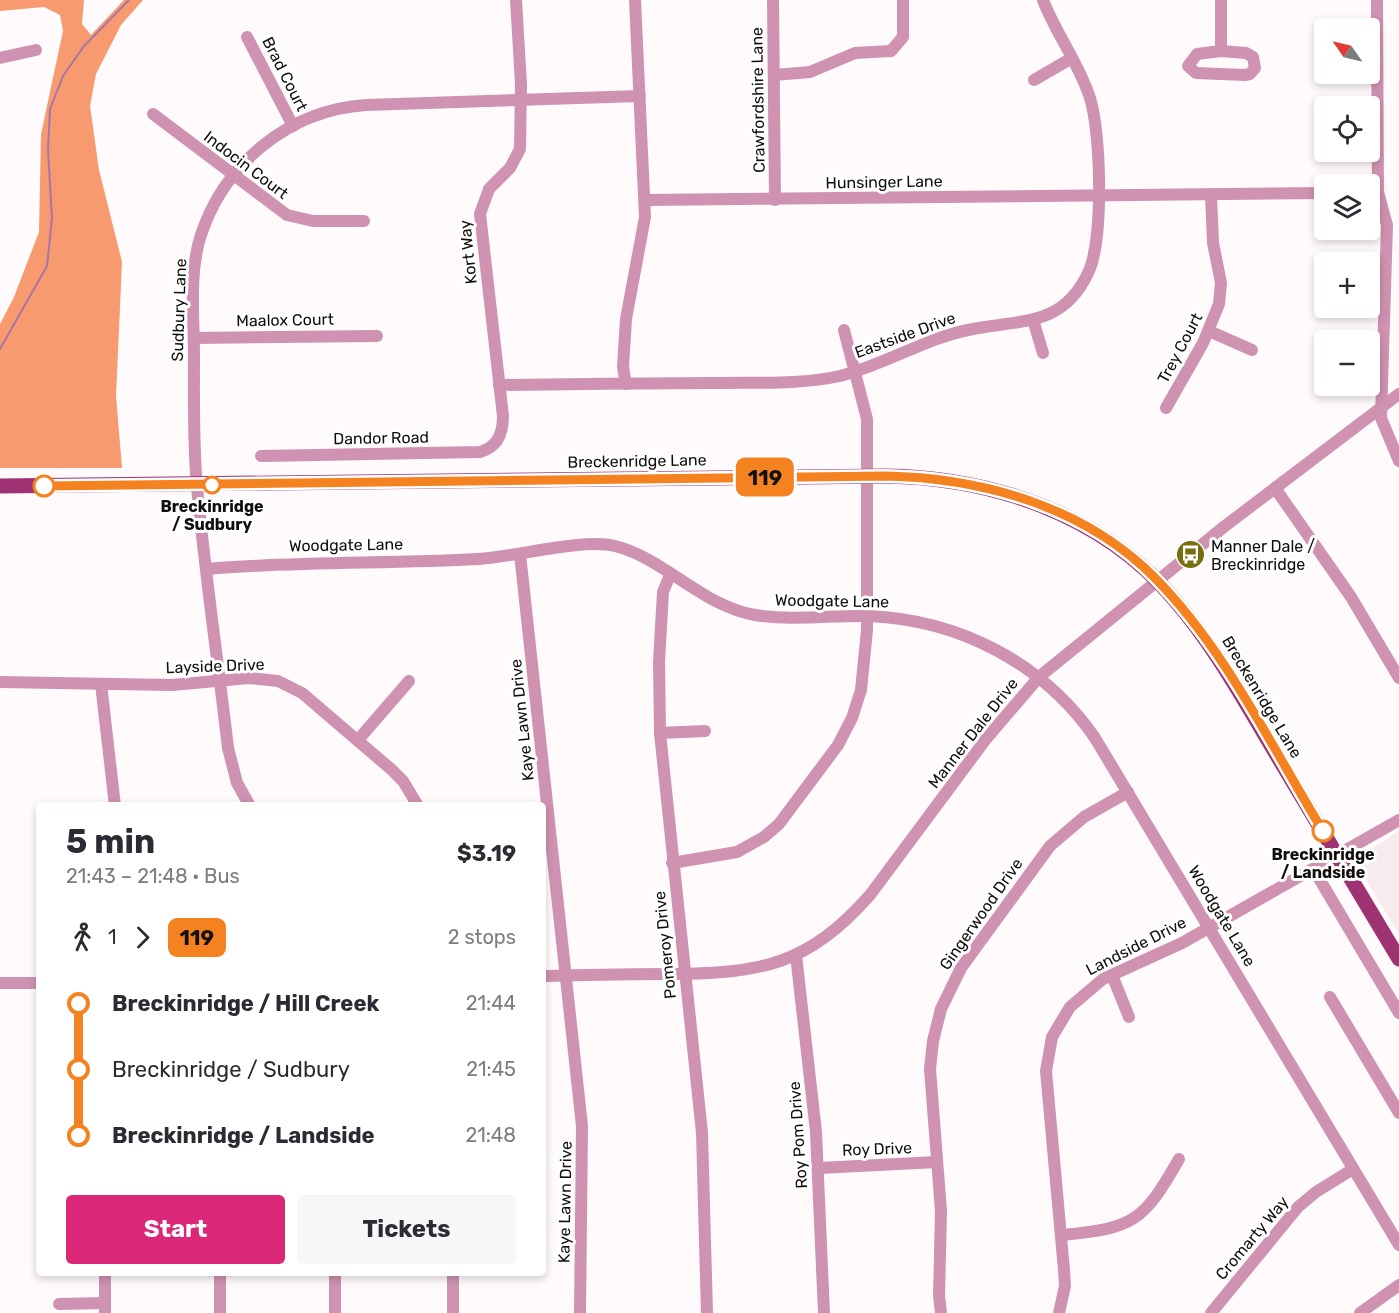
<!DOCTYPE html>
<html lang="en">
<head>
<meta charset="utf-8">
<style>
  body { margin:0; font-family:Rubik,sans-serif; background:#f7f7f7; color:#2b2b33; height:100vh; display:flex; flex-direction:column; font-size:22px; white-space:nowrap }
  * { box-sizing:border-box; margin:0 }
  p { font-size:20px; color:#7c7c81 }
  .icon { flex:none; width:33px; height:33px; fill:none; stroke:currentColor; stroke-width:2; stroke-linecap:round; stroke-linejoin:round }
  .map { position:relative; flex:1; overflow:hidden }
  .panel { position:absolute; left:36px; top:802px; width:510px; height:474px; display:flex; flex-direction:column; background:#fff; border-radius:6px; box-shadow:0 3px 9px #0003 }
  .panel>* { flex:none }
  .badge { padding:0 12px; border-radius:9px; font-size:21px; line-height:39px }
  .needle { width:39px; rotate:304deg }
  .tools { position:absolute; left:1314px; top:18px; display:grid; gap:12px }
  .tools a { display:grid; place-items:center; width:66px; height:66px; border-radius:6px; background:#fff; box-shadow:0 3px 9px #0003; font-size:30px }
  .map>.badge { position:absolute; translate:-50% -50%; box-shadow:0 0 0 3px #fff }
  .legs { display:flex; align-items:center; gap:9px; height:66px; padding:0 30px; font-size:20px }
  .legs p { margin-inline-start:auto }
  .overview { display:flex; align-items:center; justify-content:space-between; height:102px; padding:0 30px }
  h1 { font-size:33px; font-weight:700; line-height:45px }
  .action { display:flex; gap:12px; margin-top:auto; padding:12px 30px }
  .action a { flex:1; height:69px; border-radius:6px; background:#db2777; color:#fff; font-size:24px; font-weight:700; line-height:69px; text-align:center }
  .action a+a { background:#f7f7f7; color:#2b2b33 }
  ul { padding:0 30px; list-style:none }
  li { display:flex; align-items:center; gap:21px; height:66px; font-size:22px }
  li i { display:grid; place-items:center; width:9px; height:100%; margin:0 8px; background:currentColor }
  li i::after { content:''; width:15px; height:15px; margin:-8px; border:4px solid; border-radius:50%; background:#fff }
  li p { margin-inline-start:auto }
  li:first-child i { background:linear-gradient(#0000 50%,currentColor 0) }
  li:last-child i { background:linear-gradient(currentColor 50%,#0000 0) }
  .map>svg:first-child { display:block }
  .built { fill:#f8ebed }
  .forest { fill:#f79a6f }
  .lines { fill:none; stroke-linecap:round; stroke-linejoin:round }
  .stream { stroke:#a974a6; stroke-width:2 }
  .minor { stroke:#cf92b1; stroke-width:12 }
  .major { stroke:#9e3273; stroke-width:15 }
  .line-1-casing { stroke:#fff; stroke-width:14 }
  .line-1 { stroke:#f58220; stroke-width:9 }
  .stop-1-dot { fill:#fff; stroke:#f58220; stroke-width:3 }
  .labels { text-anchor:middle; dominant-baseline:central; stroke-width:6; stroke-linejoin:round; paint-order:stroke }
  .street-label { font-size:16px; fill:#110e0e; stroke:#fff }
  .stop-label { font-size:16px; font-weight:bold; fill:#110e0e; stroke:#fff }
  .poi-label { font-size:16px; fill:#110e0e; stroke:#fff; text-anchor:start }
</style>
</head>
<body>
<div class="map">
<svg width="1399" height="1313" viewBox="0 0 1399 1313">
  <rect width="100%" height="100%" fill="#fffafb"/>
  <!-- built -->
  <path class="built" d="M 1399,831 L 1399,934 L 1354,860 Z"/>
  <!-- forest -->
  <path class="forest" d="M 0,0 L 84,0 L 82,24 L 91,35 L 124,0 L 143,0 L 121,25 L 96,74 L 90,106 L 99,170 L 122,262 L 116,396 L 122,468 L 0,468 L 0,324 L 14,297 L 39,232 L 41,134 L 63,31 L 60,15 L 44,7 L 0,11 Z"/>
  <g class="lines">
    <!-- stream -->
    <path class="stream" d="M 0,349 L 47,266 L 52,218 L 48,150 L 50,109 L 63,76 L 84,46 L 129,0"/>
    <!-- minor -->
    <g class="minor">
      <path d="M 773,0 L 775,200"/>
      <path d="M 1221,0 L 1221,51"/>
      <path d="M 1377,0 L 1378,192 L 1387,225 L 1381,418 L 1399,461"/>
      <path d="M 247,37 L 293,126"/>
      <path d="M 1221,51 L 1246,53 L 1253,57 L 1255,68 L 1250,74 L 1245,75 L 1196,73 L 1188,66 L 1197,54 Z"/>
      <path d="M 0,58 L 36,50"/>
      <path d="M 774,75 L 810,72 L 855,53 L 891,51 L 903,37 L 903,0"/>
      <path d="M 1034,80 L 1072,58"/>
      <path d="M 153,114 L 287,215 L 313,221 L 364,221"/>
      <path d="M 645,200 L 1324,193"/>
      <path d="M 1033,320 L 1043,353"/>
      <path d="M 1209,331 L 1252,350"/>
      <path d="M 194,338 L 377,336"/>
      <path d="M 626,384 L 623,367 L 626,319 L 645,217 L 635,0"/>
      <path d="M 499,385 C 570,384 642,383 713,383 C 755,382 799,385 840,376 C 884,365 924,339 968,330 C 1017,319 1062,329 1088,273 C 1104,241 1101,133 1090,98 C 1079,63 1056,34 1043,0"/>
      <path d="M 1166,408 L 1203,343 L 1219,304 L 1221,283 L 1213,243 L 1211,195"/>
      <path d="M 261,456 L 480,452 C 498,447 503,433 503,416 L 480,214 L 489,189 L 510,168 L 520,149 L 521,84 L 516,0"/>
      <path d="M 1275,488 L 1351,597 L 1399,678"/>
      <path d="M 520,554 L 582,1126 L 580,1313"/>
      <path d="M 207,569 C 297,561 388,564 478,559 C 515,557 582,538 615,546 C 664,558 702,606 755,615 C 793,621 832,615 869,616 C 960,620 1043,663 1095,738 L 1399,1245"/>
      <path d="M 670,575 L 663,592 L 659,662 L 660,733 L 702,1133 L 707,1313"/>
      <path d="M 0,682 L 172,685 L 249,678 L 278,681 L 302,693 L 392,770 L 403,781 L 418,806"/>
      <path d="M 101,684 L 115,806"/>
      <path d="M 660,733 L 705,731"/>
      <path d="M 358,740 L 409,681"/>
      <path d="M 250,806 L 237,783 L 228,748 C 218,661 205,574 197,487 C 193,443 194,399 194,355 C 194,317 189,275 200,238 C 223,164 289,110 366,105 L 640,96"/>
      <path d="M 672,863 L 737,852 L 764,837 L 779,824 L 838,745 L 852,718 L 861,690 L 867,630 L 867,419 L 844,330"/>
      <path d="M 1314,870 L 1399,1013"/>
      <path d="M 796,955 L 816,1132 L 824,1313"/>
      <path d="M 1112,975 L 1129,1017"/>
      <path d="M 543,976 C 586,975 628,974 671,974 C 761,973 807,966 870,895 L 986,739 L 1039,677 L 1225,526 L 1399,394"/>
      <path d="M 0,983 L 39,983"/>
      <path d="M 1330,997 L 1399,1113"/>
      <path d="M 819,1168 L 937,1162"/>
      <path d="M 1062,1235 C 1134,1228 1143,1222 1179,1159"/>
      <path d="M 59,1304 L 105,1303"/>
      <path d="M 105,1313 L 105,1274"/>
      <path d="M 220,1313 L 220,1274"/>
      <path d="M 335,1313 L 335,1274"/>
      <path d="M 453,1313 L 453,1274"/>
      <path d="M 941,1313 L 939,1296 L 941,1211 L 930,1069 L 933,1041 L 941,1009 L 961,968 L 1050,846 L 1084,817 L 1128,792"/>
      <path d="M 1059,1313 L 1065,1286 L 1064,1270 L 1046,1071 L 1052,1037 L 1070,1007 L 1103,979 L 1182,943 L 1399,820"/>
      <path d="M 1211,1313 L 1298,1207 L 1316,1192 L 1353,1169"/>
      <path d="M 1360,1313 L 1399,1285"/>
    </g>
    <!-- major -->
    <path class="major" d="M 0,486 L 886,476 C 993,478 1102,514 1173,598 C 1215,646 1245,702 1278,757 C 1318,824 1359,891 1399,959"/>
  </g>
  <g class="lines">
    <defs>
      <path id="line-1" d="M 44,486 L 886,476 C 983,478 1085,507 1155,578 C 1226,650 1271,746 1323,831"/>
    </defs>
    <!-- line-1 casing -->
    <use href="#line-1" class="line-1-casing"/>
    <!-- line-1 -->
    <use href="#line-1" class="line-1"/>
  </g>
  <!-- icons -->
  <defs>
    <symbol id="bus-disc" viewBox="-11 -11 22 22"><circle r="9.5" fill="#776e0c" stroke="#fff"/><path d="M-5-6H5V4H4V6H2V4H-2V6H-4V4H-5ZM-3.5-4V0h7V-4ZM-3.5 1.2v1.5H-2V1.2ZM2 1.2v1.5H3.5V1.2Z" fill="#fff"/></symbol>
  </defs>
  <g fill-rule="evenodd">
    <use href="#bus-disc" x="1174" y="538" width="33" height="33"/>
  </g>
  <!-- markers -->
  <g class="stop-1-dot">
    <circle cx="212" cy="485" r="8"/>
    <circle cx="44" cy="486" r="10"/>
    <circle cx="1323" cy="831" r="10"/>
  </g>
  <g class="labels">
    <!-- street labels -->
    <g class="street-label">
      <text transform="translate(285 74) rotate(63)">Brad Court</text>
      <text transform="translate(758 100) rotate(-91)">Crawfordshire Lane</text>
      <text transform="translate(246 165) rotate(37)">Indocin Court</text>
      <text transform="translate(884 182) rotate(-1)">Hunsinger Lane</text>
      <text transform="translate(468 252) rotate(-96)">Kort Way</text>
      <text transform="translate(179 310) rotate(-88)">Sudbury Lane</text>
      <text transform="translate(285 320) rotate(-1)">Maalox Court</text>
      <text transform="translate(905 335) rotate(-20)">Eastside Drive</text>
      <text transform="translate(1180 348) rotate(-62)">Trey Court</text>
      <text transform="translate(381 438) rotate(-1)">Dandor Road</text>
      <text transform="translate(637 461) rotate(-1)">Breckenridge Lane</text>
      <text transform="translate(346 545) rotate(-1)">Woodgate Lane</text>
      <text transform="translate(832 601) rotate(1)">Woodgate Lane</text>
      <text transform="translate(215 666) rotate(-2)">Layside Drive</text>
      <text transform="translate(1262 697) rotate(59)">Breckenridge Lane</text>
      <text transform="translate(522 720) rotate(-96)">Kaye Lawn Drive</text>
      <text transform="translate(973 733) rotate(-52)">Manner Dale Drive</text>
      <text transform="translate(981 914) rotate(-55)">Gingerwood Drive</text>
      <text transform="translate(1222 916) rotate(59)">Woodgate Lane</text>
      <text transform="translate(665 945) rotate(-96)">Pomeroy Drive</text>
      <text transform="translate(1136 946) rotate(-27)">Landside Drive</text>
      <text transform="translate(798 1135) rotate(-94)">Roy Pom Drive</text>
      <text transform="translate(877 1149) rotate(-2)">Roy Drive</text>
      <text transform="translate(565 1202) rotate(-89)">Kaye Lawn Drive</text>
      <text transform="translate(1252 1238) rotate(-50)">Cromarty Way</text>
    </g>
    <!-- stop labels -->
    <g class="stop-label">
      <text x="212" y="506">Breckinridge<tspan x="212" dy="18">/ Sudbury</tspan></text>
      <text x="1323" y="854">Breckinridge<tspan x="1323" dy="18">/ Landside</tspan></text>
    </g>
    <!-- poi labels -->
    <g class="poi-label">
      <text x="1211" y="546">Manner Dale /<tspan x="1211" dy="18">Breckinridge</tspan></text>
    </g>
  </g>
</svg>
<div class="tools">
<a><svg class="needle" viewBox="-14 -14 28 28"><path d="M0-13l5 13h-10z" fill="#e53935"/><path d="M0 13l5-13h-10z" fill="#7c7c81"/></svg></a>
<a><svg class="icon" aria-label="locate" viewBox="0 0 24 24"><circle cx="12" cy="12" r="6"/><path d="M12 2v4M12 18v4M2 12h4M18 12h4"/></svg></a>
<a><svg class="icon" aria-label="layers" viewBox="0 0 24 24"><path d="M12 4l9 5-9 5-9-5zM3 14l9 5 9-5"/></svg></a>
<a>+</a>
<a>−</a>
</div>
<b class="badge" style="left:765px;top:477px;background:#f58220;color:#111">119</b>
<section class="panel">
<div class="overview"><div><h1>5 min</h1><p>21:43 – 21:48 · Bus</p></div><b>$3.19</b></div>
<div class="legs"><svg class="icon" aria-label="walk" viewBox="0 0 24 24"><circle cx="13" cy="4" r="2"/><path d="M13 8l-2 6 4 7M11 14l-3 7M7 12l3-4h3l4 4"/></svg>1<svg class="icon" aria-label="forward" viewBox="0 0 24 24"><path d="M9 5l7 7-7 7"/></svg><b class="badge" style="background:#f58220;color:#111">119</b><p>2 stops</p></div>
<ul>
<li><i style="color:#f58220"></i><b>Breckinridge / Hill Creek</b><p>21:44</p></li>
<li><i style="color:#f58220"></i><span>Breckinridge / Sudbury</span><p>21:45</p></li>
<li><i style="color:#f58220"></i><b>Breckinridge / Landside</b><p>21:48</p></li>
</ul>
<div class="action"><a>Start</a><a>Tickets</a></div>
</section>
</div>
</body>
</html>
